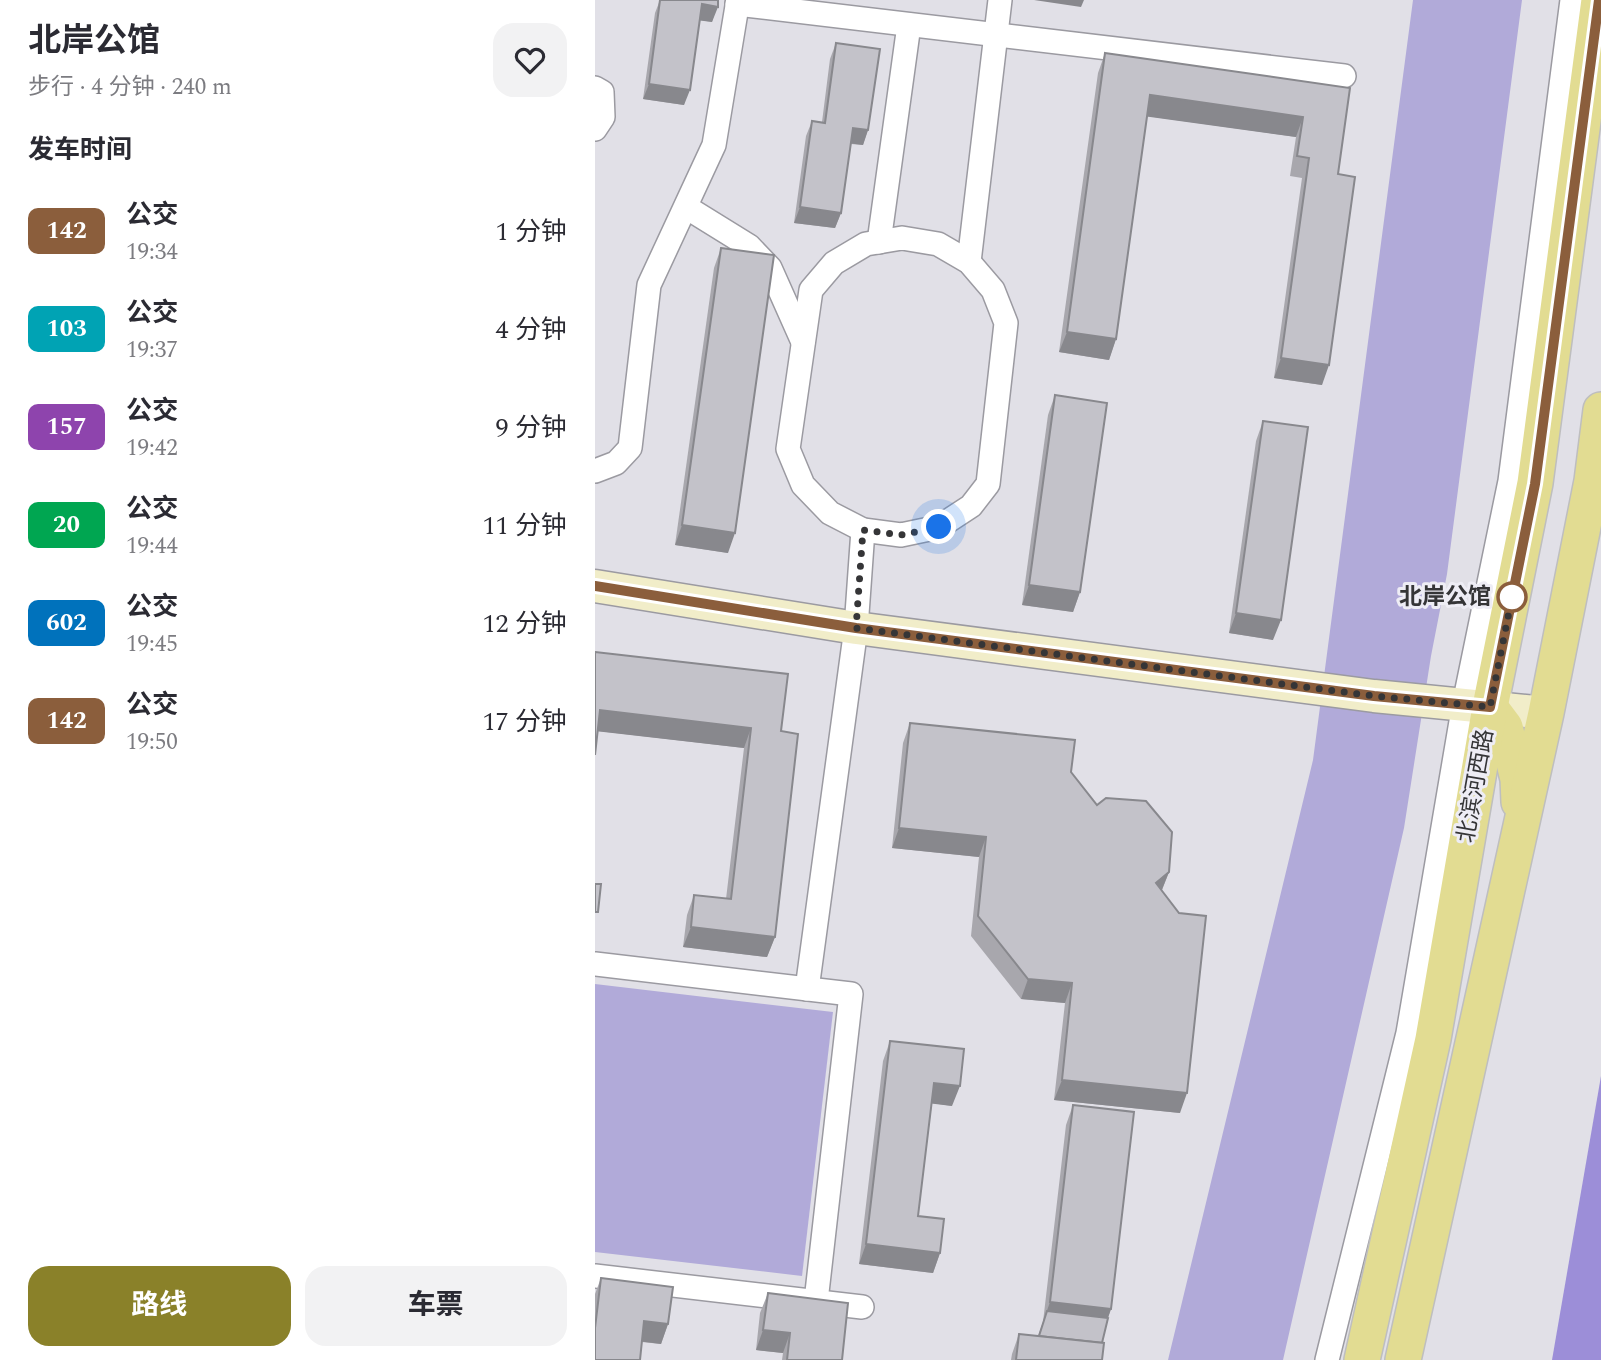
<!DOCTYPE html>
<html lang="zh">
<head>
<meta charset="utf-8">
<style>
  body { margin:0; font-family:Spectral,"Noto Sans SC",serif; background:#f2f2f3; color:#2b2b33; height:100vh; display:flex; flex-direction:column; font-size:26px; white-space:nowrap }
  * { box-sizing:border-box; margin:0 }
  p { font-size:23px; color:#7c7c81 }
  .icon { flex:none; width:38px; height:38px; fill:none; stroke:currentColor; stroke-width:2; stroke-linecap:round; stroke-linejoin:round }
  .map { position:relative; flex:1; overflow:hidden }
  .side { display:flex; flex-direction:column; background:#fff; width:595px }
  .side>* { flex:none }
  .badge { padding:0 14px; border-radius:10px; font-size:24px; line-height:46px }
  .you { position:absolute; width:35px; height:35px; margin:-18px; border:5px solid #fff; border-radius:50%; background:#1a73e8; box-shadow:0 0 0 10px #1a73e833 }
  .map>.badge { position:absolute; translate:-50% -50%; box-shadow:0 0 0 4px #fff }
  h2 { padding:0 28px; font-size:26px; line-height:63px }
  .round { display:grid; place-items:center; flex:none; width:74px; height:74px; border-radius:21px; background:#f2f2f3 }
  .head { display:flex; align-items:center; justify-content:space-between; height:119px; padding:0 28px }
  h1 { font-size:33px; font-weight:700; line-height:52px }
  .action { display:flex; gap:14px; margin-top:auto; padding:14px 28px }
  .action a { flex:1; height:80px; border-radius:21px; background:#8a8129; color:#fff; font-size:28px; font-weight:700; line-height:80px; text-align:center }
  .action a+a { background:#f2f2f3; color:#2b2b33 }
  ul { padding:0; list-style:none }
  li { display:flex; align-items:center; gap:21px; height:98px; padding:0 28px }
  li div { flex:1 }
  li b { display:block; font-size:26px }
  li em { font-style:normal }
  li .badge { min-width:77px; font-weight:700; text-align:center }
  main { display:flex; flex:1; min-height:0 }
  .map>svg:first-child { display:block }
  .green { fill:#b1aad9 }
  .water { fill:#9c8ed8 }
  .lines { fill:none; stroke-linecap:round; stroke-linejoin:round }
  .street-casing { stroke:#9b9aa1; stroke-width:26 }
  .secondary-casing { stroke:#9b9aa1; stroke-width:35 }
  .primary-casing { stroke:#bebebf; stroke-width:38 }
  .street { stroke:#fff; stroke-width:23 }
  .secondary { stroke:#f1edc9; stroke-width:32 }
  .primary { stroke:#e2dc92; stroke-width:35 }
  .wall { fill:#a8a7ad }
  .shaded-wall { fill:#88888d }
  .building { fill:#c3c2c9; stroke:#88888d; stroke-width:2 }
  .line-casing { stroke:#fff; stroke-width:16 }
  .line { stroke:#8b5e3c; stroke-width:10 }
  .walk { stroke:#353537; stroke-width:7; stroke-dasharray:0 12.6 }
  .stop-dot { fill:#fff; stroke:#8b5e3c; stroke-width:3.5 }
  .labels { text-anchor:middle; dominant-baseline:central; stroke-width:6; stroke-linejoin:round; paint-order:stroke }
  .stop-label { font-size:23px; font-weight:bold; fill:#353537; stroke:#eeedf5; text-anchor:end }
  .street-label { font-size:23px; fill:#353537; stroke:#eeedf5 }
</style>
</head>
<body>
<main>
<section class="side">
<div class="head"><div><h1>北岸公馆</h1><p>步行 · 4 分钟 · 240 m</p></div><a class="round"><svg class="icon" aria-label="heart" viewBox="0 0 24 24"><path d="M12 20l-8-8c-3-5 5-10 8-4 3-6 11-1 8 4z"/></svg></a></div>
<h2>发车时间</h2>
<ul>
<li><span class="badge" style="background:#8b5e3c;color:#fff">142</span><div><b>公交</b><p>19:34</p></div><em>1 分钟</em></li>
<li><span class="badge" style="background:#00a3b4;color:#fff">103</span><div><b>公交</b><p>19:37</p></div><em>4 分钟</em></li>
<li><span class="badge" style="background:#8e44ad;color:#fff">157</span><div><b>公交</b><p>19:42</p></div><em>9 分钟</em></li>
<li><span class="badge" style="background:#00a651;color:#fff">20</span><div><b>公交</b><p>19:44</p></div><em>11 分钟</em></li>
<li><span class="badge" style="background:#0072bc;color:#fff">602</span><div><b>公交</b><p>19:45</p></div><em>12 分钟</em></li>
<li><span class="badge" style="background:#8b5e3c;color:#fff">142</span><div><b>公交</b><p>19:50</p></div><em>17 分钟</em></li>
</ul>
<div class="action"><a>路线</a><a>车票</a></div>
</section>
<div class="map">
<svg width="1006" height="1360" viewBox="0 0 1006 1360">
  <rect width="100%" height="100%" fill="#e1e0e7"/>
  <!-- green -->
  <g class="green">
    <path d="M 818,0 L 927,0 L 852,574 L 836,656 L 809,828 L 688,1360 L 573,1360 L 718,760 Z"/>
    <path d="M 0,984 L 238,1012 L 207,1276 L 0,1252 Z"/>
  </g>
  <!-- water -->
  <path class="water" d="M 1006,1076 L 1006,1360 L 957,1360 Z"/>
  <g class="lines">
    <defs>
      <g id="street">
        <path d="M 142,4 L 749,76"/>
        <path d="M 0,88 L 7,92 L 8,117 L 0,129"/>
        <path d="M 91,207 L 154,246 L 175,268 L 208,342"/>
        <path d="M 307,238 L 343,244 L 374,262 L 398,290 L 411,323 L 393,484 L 376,506 L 344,527 L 306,535 L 268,530 L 235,513 L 208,485 L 193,449 L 216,290 L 239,263 L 271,244 Z"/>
        <path d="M 284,242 L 314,25"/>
        <path d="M 374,262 L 405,0"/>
        <path d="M 0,471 L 21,463 L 35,448 L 54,285 L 119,145 L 143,0"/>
        <path d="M 0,964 L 256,994 L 221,1301"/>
        <path d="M 212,989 L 261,628 L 268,530"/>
        <path d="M 0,1276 L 267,1307"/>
        <path d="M 732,1360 L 813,1033 L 869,704 L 915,481 L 977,0"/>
      </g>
      <path id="secondary" d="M 0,586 L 261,628 L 779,696 L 951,713"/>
      <g id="primary">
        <path d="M 895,707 L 910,727 L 923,779 L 924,802"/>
        <path d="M 767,1360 L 838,1039 L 895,707 L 940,483 L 1004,0"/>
        <path d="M 808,1360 L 951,713 L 997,481 L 1006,410"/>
      </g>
    </defs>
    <!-- street casing -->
    <use href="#street" class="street-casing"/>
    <!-- secondary casing -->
    <use href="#secondary" class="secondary-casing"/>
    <!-- primary casing -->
    <use href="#primary" class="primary-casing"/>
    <!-- street -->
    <use href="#street" class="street"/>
    <!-- secondary -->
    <use href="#secondary" class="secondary"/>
    <!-- primary -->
    <use href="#primary" class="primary"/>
  </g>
  <!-- wall -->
  <g class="wall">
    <path d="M 65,0 L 123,0 L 117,22 L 105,20 L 89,105 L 48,99 L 60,13 Z"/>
    <path d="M 241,43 L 273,130 L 268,145 L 256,144 L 246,213 L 240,228 L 199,223 L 211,136 L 217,121 L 227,122 L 235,59 Z"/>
    <path d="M 510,53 L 755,88 L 743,174 L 727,385 L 679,378 L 707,178 L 695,176 L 701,137 L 552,116 L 521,339 L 514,360 L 464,352 L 503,73 Z"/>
    <path d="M 126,248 L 133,553 L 80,545 L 119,268 Z"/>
    <path d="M 460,395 L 485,592 L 478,612 L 427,605 L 453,415 Z"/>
    <path d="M 668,421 L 678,640 L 634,633 L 661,441 Z"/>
    <path d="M 0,652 L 186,731 L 180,937 L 172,957 L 88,947 L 92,915 L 99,895 L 131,899 L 149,748 L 3,731 Z"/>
    <path d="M 315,723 L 476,772 L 502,805 L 574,872 L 567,890 L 585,1113 L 459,1100 L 470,1003 L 426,999 L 376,936 L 384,857 L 297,848 L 308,743 Z"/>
    <path d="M 295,1041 L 357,1106 L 337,1103 L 323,1216 L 345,1253 L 338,1273 L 264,1264 L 288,1061 Z"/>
    <path d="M 478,1105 L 516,1309 L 513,1318 L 507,1343 L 507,1360 L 416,1360 L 417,1354 L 424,1334 L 443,1336 L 448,1322 L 471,1125 Z"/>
    <path d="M 6,1278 L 73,1324 L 66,1344 L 47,1342 L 0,1360 L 0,1294 Z"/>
    <path d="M 173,1293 L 247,1360 L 187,1360 L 188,1353 L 161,1350 L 165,1313 Z"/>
  </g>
  <!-- shaded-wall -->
  <g class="shaded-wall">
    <path d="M 439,0 L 489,0 L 486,7 Z"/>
    <path d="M 107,4 L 123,7 L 117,22 L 101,20 Z"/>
    <path d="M 54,84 L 95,90 L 89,105 L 48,99 Z"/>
    <path d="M 555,95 L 708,117 L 701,137 L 548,116 Z"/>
    <path d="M 258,128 L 273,130 L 268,145 L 252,143 Z"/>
    <path d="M 205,207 L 246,213 L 240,228 L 199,223 Z"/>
    <path d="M 472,332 L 521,339 L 514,360 L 464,352 Z"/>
    <path d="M 686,358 L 734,365 L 727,385 L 679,378 Z"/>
    <path d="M 87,525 L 140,533 L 133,553 L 80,545 Z"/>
    <path d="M 434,585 L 485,592 L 478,612 L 427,605 Z"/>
    <path d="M 641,613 L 686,620 L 678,640 L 634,633 Z"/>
    <path d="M 5,710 L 156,728 L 149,748 L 0,731 Z"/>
    <path d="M 304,828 L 391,837 L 384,857 L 297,848 Z"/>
    <path d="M 574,872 L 566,892 L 561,883 Z"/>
    <path d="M 96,927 L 180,937 L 172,957 L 88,947 Z"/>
    <path d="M 433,979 L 477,983 L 470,1003 L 426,999 Z"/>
    <path d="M 467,1080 L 592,1093 L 585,1113 L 459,1100 Z"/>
    <path d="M 339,1083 L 365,1086 L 357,1106 L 332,1103 Z"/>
    <path d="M 271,1244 L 345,1253 L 338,1273 L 264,1264 Z"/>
    <path d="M 455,1302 L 516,1309 L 509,1329 L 448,1322 Z"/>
    <path d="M 49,1321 L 73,1324 L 66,1344 L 42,1341 Z"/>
    <path d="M 168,1330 L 195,1333 L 188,1353 L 161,1350 Z"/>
  </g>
  <!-- building -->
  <g class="building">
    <path d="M 65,0 L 123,0 L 123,7 L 107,4 L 95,90 L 54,84 Z"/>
    <path d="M 241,43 L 285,49 L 273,130 L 258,128 L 246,213 L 205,207 L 217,121 L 230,123 Z"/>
    <path d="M 510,53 L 755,88 L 743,174 L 760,177 L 734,365 L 686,358 L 714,158 L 702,156 L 708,117 L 555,95 L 521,339 L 472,332 Z"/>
    <path d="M 126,248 L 179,255 L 140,533 L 87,525 Z"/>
    <path d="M 460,395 L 512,403 L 485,592 L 434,585 Z"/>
    <path d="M 668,421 L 713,427 L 686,620 L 641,613 Z"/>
    <path d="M 0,652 L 193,674 L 186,731 L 203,734 L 180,937 L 96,927 L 99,895 L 136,899 L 156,728 L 5,710 L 0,755 Z"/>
    <path d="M 315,723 L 480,740 L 476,772 L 502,805 L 511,798 L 551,801 L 577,832 L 574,872 L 561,883 L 584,913 L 611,916 L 592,1093 L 467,1080 L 477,983 L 433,979 L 383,916 L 391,837 L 304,828 Z"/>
    <path d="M 0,884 L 6,884 L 3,912 L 0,912 Z"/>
    <path d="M 295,1041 L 369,1049 L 365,1086 L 339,1083 L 323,1216 L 349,1219 L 345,1253 L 271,1244 Z"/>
    <path d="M 478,1105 L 539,1112 L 516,1309 L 455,1302 Z"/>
    <path d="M 6,1278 L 78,1287 L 73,1324 L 49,1321 L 45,1360 L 0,1360 L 0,1328 Z"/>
    <path d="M 173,1293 L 253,1303 L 247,1360 L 192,1360 L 195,1333 L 168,1330 Z"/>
    <path d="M 452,1311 L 513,1318 L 507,1343 L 444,1336 Z"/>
    <path d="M 424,1334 L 509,1343 L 507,1360 L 421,1360 Z"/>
  </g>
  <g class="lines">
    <defs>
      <path id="line" d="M 0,586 L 261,628 L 779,696 L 895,707 L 940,484 L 1004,0"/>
    </defs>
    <!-- line casing -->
    <use href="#line" class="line-casing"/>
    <!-- line -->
    <use href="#line" class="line"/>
    <!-- walk -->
    <path class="walk" d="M 344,527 L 306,535 L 268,530 L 261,628 L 779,696 L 895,707 L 917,597"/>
  </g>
  <!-- markers -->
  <circle class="stop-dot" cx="917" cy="597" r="14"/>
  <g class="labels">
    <!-- stop labels -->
    <g class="stop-label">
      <text x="896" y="597">北岸公馆</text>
    </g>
    <!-- street labels -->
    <g class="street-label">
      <text transform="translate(881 786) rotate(-80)">北滨河西路</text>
    </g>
  </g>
</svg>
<div class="you" style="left:344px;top:527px"></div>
</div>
</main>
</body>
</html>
